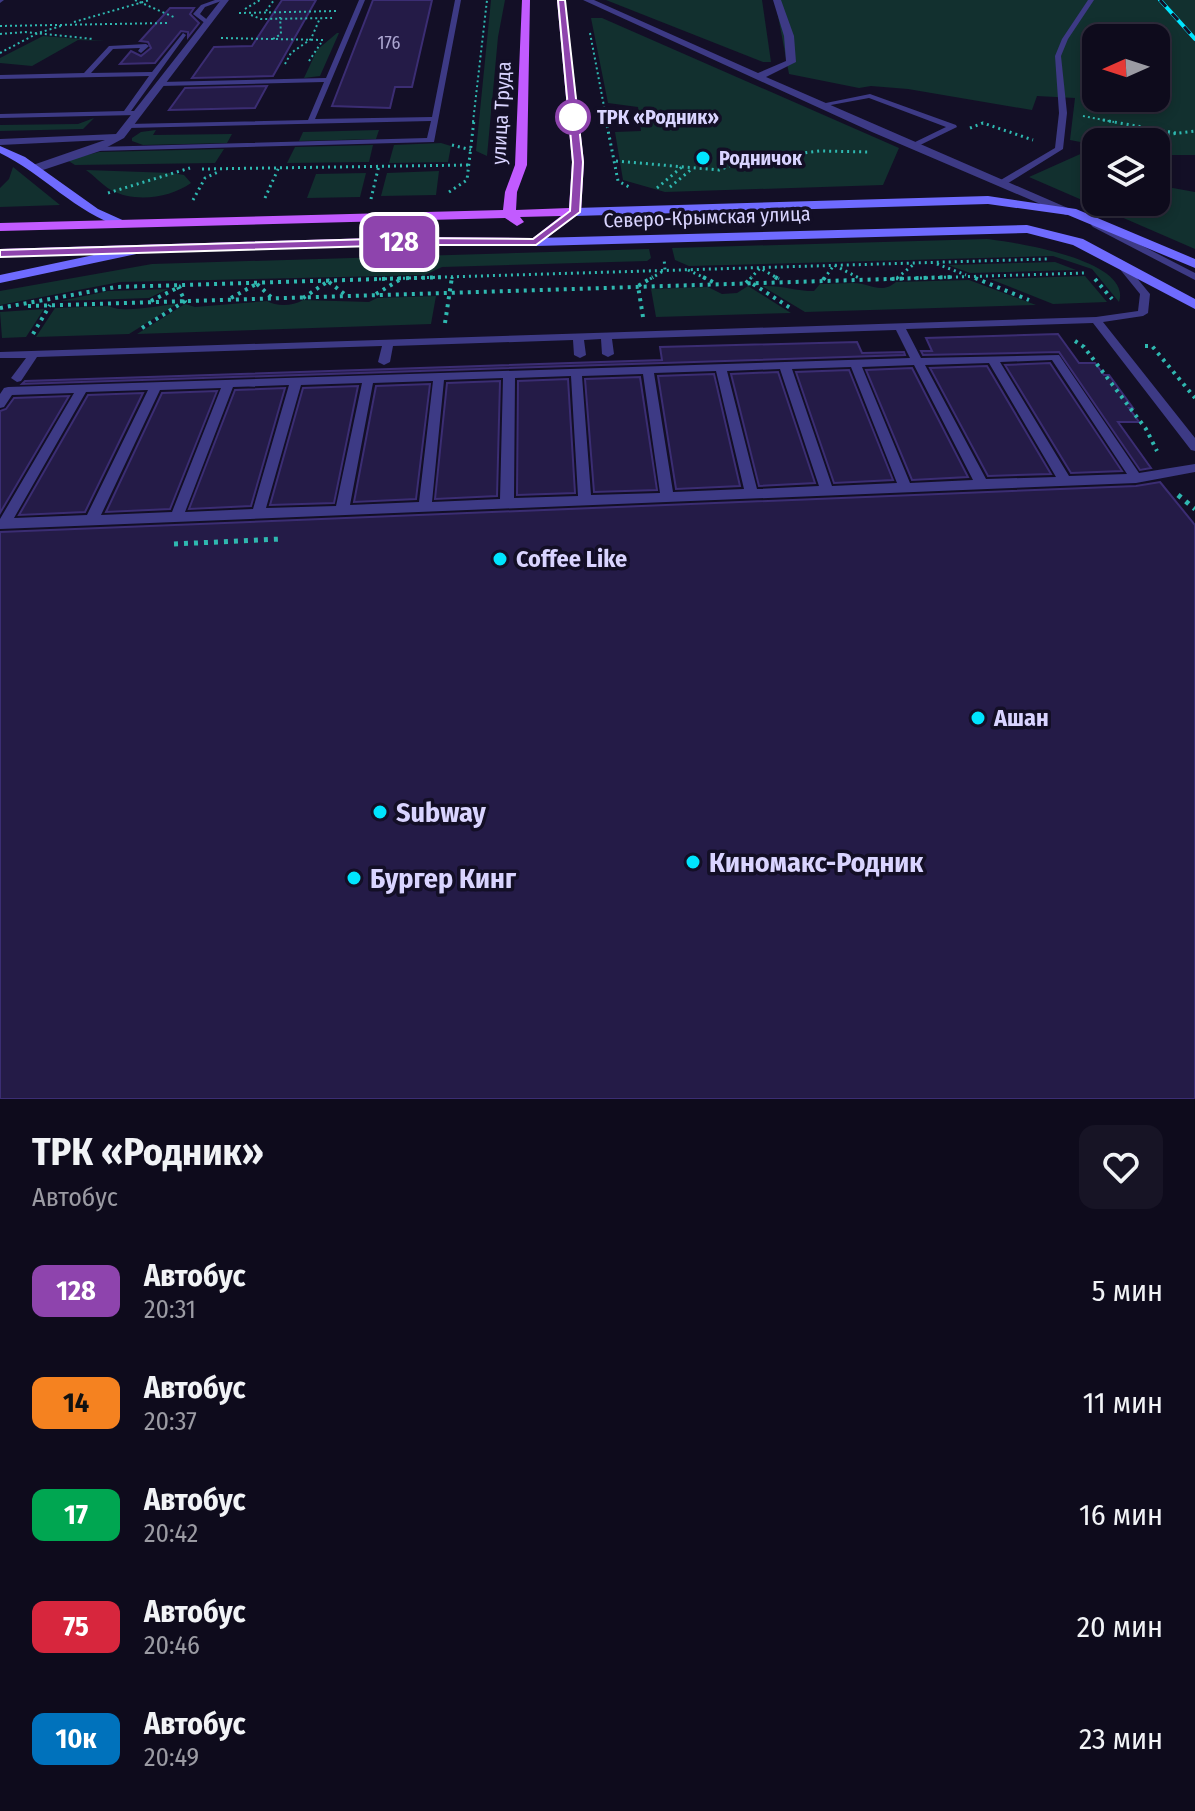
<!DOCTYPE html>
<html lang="ru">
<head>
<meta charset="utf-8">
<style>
  body { margin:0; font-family:"Fira Sans Condensed",sans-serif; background:#171425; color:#f1f3f6; height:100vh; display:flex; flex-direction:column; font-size:30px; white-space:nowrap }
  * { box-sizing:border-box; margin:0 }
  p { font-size:26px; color:#9b9ba3 }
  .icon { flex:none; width:44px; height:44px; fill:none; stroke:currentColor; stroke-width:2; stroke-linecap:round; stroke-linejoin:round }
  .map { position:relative; height:1099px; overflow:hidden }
  .drawer { display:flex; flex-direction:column; background:#0e0b1c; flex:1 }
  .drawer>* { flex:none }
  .badge { padding:0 16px; border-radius:12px; font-size:28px; line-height:52px }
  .needle { width:52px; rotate:267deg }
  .controls { position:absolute; left:1082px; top:24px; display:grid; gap:16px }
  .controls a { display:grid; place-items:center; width:88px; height:88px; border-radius:16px; background:#0e0b1c; box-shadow:0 4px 12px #0003,0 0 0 2px #2e2b3b; font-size:40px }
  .map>.badge { position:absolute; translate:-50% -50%; box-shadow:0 0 0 4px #fff }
  .round { display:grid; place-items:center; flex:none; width:84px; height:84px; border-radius:16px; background:#171425 }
  .head { display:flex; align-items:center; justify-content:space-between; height:136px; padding:0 32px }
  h1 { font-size:38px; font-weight:700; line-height:60px }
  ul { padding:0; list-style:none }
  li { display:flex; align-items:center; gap:24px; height:112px; padding:0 32px }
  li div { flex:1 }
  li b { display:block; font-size:30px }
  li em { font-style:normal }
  li .badge { min-width:88px; font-weight:700; text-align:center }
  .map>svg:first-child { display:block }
  .green { fill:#12302f; fill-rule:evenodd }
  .building { fill:#241b47; stroke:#3b2d73; stroke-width:2 }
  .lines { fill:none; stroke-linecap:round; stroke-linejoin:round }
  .path-far3 { stroke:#2fb8b0; stroke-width:2; stroke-dasharray:2 3; stroke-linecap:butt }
  .path-far2 { stroke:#2fb8b0; stroke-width:3; stroke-dasharray:2 4; stroke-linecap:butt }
  .path-far1 { stroke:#2fb8b0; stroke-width:4; stroke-dasharray:3 5; stroke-linecap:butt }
  .path { stroke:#2fb8b0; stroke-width:5; stroke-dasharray:4 6; stroke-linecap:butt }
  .lane { fill:#3d3a85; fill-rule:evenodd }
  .street { fill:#3d3a85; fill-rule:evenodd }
  .secondary { fill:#6f6bff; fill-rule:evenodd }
  .primary { fill:#c25bff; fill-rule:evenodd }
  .rail-casing { stroke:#00e5ff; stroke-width:4 }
  .rail { stroke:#130f26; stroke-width:3; stroke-dasharray:9; stroke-linecap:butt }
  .line { fill:#8e44ad; stroke:#fff; stroke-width:2 }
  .stop-dot { fill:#fff; stroke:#8e44ad; stroke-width:4 }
  .poi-dot { fill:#00e5ff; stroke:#130f26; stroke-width:3 }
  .labels { text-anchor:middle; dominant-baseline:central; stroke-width:7; stroke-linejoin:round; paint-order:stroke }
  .far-number-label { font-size:18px; fill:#aca6d1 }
  .far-street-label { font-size:20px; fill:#d9d4ff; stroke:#130f26 }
  .far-stop-label { font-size:20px; font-weight:bold; fill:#d9d4ff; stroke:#130f26; text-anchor:start }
  .far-poi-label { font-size:20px; font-weight:bold; fill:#d9d4ff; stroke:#130f26; text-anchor:start }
  .poi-label { font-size:24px; font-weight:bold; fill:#d9d4ff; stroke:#130f26; text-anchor:start }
  .near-poi-label { font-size:28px; font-weight:bold; fill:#d9d4ff; stroke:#130f26; text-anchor:start }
</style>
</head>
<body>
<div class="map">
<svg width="1195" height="1099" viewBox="0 0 1195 1099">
  <rect width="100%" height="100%" fill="#130f26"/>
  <!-- green -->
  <g class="green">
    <path d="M 491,0 L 505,0 L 498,37 L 487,156 L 476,151 Z"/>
    <path d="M 606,0 L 762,0 L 771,62 L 763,62 Z"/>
    <path d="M 775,0 L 1195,0 L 1195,155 L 1156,155 L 1156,142 L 1096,142 L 1096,145 L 1070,140 L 1075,98 L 1037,96 L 1032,110 L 908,89 L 871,86 L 859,88 L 789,74 ZM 1096,38 L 1156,38 L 1156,98 L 1096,98 Z"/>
    <path d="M 591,18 L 602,18 L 899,148 L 883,185 L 665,192 L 623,180 L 615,132 L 641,131 L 638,107 L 608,103 Z"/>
    <path d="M 337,33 L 339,33 L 320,76 L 304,78 L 317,50 Z"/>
    <path d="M 43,36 L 105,41 L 78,40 L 32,66 L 0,63 L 0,58 Z"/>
    <path d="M 94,118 L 83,129 L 0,131 L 0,125 L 78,124 Z"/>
    <path d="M 156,130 L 153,135 L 232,134 L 227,143 L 143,145 L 132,141 L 132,138 L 141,132 Z"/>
    <path d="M 379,130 L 376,139 L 299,141 L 303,132 Z"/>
    <path d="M 441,143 L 451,146 L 448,162 L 389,163 L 394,145 Z"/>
    <path d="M 373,145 L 369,162 L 287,163 L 295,147 Z"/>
    <path d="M 1096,147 L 1096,202 L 1156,202 L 1156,185 L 1195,192 L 1195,249 L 1029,177 Z"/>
    <path d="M 224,149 L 215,163 L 75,165 L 67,160 L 99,152 Z"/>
    <path d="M 13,167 L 60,205 L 0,207 L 0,188 L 9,179 Z"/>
    <path d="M 86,170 L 172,173 L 184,175 L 191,183 C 170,198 135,203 111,190 C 102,185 95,176 86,170 Z"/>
    <path d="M 439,171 L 436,195 L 381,196 L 387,173 Z"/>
    <path d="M 366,173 L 360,197 L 307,198 L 316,174 Z"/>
    <path d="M 987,239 C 1014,242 1133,260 1119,302 L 1092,269 L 1053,256 L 689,266 L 675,260 L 672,248 Z"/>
    <path d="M 649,249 L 651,258 L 647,261 L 442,267 L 425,275 L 120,282 L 0,305 L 0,291 L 152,264 Z"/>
    <path d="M 1055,262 L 1076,270 L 970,273 L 948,265 Z"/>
    <path d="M 1085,276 L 1107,302 L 1053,304 L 990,279 Z"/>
    <path d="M 969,280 L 1036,305 L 805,312 L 762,286 C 781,285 795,291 814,291 L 820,284 C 831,284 842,283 853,283 C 870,283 881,295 896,282 Z"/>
    <path d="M 748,286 L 791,313 L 656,317 L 651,289 L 708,287 L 722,294 L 737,293 Z"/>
    <path d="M 168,289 L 149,298 L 60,301 L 108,291 Z"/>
    <path d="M 436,296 L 431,324 L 137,334 L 185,304 L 195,307 L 267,301 C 277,307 293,306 303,300 L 369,302 L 377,298 Z"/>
    <path d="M 177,304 L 129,334 L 36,337 L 55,308 L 109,306 C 122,314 160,305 177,304 Z"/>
    <path d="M 44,309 L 26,337 L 2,338 L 0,312 Z"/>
  </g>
  <!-- building -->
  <g class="building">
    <path d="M 282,0 L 316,0 L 273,76 L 192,78 L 214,47 L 252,46 Z"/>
    <path d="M 373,0 L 432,0 L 412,87 L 395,87 L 390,108 L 332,106 Z"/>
    <path d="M 170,8 L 194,8 L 190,14 L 199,23 L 188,37 L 188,32 L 181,31 L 155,63 L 120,64 L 131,51 L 141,56 L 151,48 L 148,42 L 140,41 Z"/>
    <path d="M 267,86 L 255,108 L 169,110 L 185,88 Z"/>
    <path d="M 1058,334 L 1079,363 L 1095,363 L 1104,375 L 1109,375 L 1133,408 L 1129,408 L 1139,422 L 1118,422 L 1151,468 L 1140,470 L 1059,352 L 923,355 L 921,351 L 932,351 L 926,338 Z"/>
    <path d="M 857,342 L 862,353 L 904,352 L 905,355 L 22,384 L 25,381 L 662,360 L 660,347 Z"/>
    <path d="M 1050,363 L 1122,471 L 1071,473 L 1005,365 Z"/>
    <path d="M 987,366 L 1051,474 L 988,476 L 930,368 Z"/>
    <path d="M 912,368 L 968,477 L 912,480 L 866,370 Z"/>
    <path d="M 849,370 L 893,480 L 834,483 L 796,372 Z"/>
    <path d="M 778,372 L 815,483 L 759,486 L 731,374 Z"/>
    <path d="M 714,374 L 740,486 L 676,489 L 658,376 Z"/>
    <path d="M 640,377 L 657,490 L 594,492 L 585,379 Z"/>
    <path d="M 568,379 L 575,493 L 517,495 L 518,381 Z"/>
    <path d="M 500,381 L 497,496 L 435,499 L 447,383 Z"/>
    <path d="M 430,384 L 416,499 L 354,502 L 376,386 Z"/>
    <path d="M 358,386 L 334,503 L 270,505 L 303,388 Z"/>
    <path d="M 285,388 L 251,506 L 189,509 L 235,390 Z"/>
    <path d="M 217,391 L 170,509 L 106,512 L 162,393 Z"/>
    <path d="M 143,393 L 85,512 L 19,515 L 88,395 Z"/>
    <path d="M 69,396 L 0,513 L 0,411 L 6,409 L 14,398 Z"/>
    <path d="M 1160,482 L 1195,525 L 1195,1099 L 0,1099 L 0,532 L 1136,486 Z"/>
  </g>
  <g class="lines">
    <!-- path-far3 -->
    <g class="path-far3">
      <path d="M 135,0 L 176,18"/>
      <path d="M 245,9 L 260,0"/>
      <path d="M 266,11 L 274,0"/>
      <path d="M 239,13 L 337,11"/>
      <path d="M 251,15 L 261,19 L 332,18"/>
      <path d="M 74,22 L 150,0"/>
      <path d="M 0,26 L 167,23"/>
      <path d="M 590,33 L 607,122"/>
      <path d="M 0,34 L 25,32 L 93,39"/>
      <path d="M 221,38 L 323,40"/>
      <path d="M 273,39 L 281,34 L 280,17"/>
      <path d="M 0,53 L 38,33 L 61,26"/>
      <path d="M 309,61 L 321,43"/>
      <path d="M 285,64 L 291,53 L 311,39 L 320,18"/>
      <path d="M 1083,116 L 1114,122"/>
      <path d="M 473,122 L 487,0"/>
    </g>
    <!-- path-far2 -->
    <g class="path-far2">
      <path d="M 606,120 L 618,181 L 631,188"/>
      <path d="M 1103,120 L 1176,133"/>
      <path d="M 970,128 L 983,123 L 1033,140"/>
      <path d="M 1108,142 L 1195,131"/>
      <path d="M 452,145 L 471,150"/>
      <path d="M 1081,146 L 1096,144"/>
      <path d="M 616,161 L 719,170 L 744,160 L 820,151 L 869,152"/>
      <path d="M 202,169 L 469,165"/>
      <path d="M 670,187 L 693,168"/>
      <path d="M 657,188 L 683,166"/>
      <path d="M 449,192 L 467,180 L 474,120"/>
      <path d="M 108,193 L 190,168"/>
      <path d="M 265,198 L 279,167"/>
      <path d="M 371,199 L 379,165"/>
      <path d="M 193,200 L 205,178 L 220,171"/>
      <path d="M 937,264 L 966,275"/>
      <path d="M 688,270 L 707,279"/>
      <path d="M 897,278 L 914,264"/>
      <path d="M 379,279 L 1047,259"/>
      <path d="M 452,279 L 452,276"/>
      <path d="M 650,279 L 665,270 L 664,258"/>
      <path d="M 750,279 L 760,268 L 779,279"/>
      <path d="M 824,279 L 834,265 L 859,278"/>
      <path d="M 890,279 L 1085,273"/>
    </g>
    <!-- path-far1 -->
    <g class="path-far1">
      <path d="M 703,277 L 715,283"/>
      <path d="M 775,277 L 782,281"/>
      <path d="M 975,278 L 1029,300"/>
      <path d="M 1095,279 L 1112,299"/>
      <path d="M 823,280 L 825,277"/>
      <path d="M 329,282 L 347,296"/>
      <path d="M 746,283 L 752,277"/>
      <path d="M 257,284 L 271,297"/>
      <path d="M 753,284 L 792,309"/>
      <path d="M 376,294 L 401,279"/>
      <path d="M 231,298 L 258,283"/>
      <path d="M 303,298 L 330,280"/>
      <path d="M 151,301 L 181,286"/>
      <path d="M 28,306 L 954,277"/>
      <path d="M 0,308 L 116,287 L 446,277"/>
      <path d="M 643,317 L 638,286 L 653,277"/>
      <path d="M 445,323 L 452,277"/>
      <path d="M 142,328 L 185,301 L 178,287"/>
      <path d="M 33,334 L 50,305"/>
      <path d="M 1075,341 L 1084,347 L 1146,429 L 1157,451"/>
      <path d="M 1145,346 L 1152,346 L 1195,398"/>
    </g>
    <!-- path -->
    <g class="path">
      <path d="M 1178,495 L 1195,509"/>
      <path d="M 174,544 L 281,539"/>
    </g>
    <!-- lane -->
    <g class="lane">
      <path d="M 0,0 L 4,0 L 0,3 Z"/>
      <path d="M 215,0 L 224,0 L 205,7 L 200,14 L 210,22 L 210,24 L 206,24 L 193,14 L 201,5 Z"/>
      <path d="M 359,0 L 365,0 L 315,119 L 432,117 L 455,0 L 461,0 L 434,142 L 96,151 L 92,149 L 96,147 L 427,138 L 431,121 L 128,128 L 124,126 L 128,124 L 308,120 L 324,82 L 161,86 L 157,84 L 161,82 L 326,78 Z"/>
      <path d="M 1088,0 L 1094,0 L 1068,39 L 1061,56 L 1067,113 L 1063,149 L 1005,185 L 999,185 L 999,181 L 1055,148 L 1059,113 L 1055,56 L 1062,39 Z"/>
      <path d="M 183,33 L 186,35 L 131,111 L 137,111 L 137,115 L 0,118 L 0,114 L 124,111 L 149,76 L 0,79 L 0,75 L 84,73 L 109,46 L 146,44 L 149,46 L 141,53 L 138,51 L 140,48 L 113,49 L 91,73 L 152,72 Z"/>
      <path d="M 870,94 L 956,125 L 957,127 L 914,148 L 911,148 L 911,144 L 946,127 L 869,98 L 820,107 L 816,105 Z"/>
      <path d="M 1096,222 L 1195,273 L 1195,280 L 1093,227 L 1091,225 Z"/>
      <path d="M 1119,259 L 1122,260 L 1150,294 L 1148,313 L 1143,316 L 1103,322 L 1195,438 L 1195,451 L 1191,450 L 1093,323 L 906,329 L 921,358 L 1059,355 L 1139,473 L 1195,464 L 1195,472 L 1136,483 L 0,529 L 0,519 L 74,393 L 12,395 L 4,407 L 0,408 L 0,394 L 4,388 L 8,387 L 910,358 L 896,330 L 612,339 L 614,354 L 608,357 L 602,354 L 601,339 L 584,340 L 586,355 L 580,358 L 574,355 L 573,340 L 393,346 L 390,362 L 384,365 L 378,362 L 382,346 L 37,357 L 21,381 L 17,382 L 11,378 L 26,358 L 0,358 L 0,352 L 1096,317 L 1138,311 L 1140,294 L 1114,262 ZM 1052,360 L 1127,474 L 1069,476 L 1000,362 ZM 989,363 L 1056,477 L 986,479 L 925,365 ZM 914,365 L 973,480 L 910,483 L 862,367 ZM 851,367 L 897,483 L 832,486 L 792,369 ZM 780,369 L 819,486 L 757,489 L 727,371 ZM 716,371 L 744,489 L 673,492 L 654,373 ZM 643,374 L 660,493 L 591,495 L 582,376 ZM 571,376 L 578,496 L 514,498 L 515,378 ZM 503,378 L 500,499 L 432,502 L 444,380 ZM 433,381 L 419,502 L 350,505 L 373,383 ZM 362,383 L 336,506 L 266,508 L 301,385 ZM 289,385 L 253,509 L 185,512 L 233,387 ZM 221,388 L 172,512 L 101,515 L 160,390 ZM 148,390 L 87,515 L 14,518 L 86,392 Z"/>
    </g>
    <!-- street -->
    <g class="street">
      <path d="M 221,0 L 229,0 L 124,138 L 100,151 L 34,173 L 28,169 L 30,166 L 105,140 L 0,145 L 0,139 L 116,134 Z"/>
      <path d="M 583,0 L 594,0 L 758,73 L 786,61 L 784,36 L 773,0 L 781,0 L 794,36 L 796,62 L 766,77 L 1077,212 L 1066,215 L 872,132 Z"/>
    </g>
    <!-- secondary -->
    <g class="secondary">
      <path d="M 0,146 L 25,157 L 98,209 L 129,223 L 122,227 C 75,213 44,174 0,153 Z"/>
      <path d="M 988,196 L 1076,209 L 1195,259 L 1195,268 L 1068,215 L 988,204 L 575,216 L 569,212 L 575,208 Z"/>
      <path d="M 1027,225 L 1083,239 L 1195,299 L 1195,309 L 1073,245 L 1027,233 L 536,246 L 529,242 L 536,238 Z"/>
      <path d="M 136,246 L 141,247 L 141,253 L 0,283 L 0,275 Z"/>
    </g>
    <!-- primary -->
    <path class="primary" d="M 522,0 L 530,0 L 527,165 L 517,192 L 516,210 L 569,208 L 572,162 L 557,0 L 565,0 L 584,162 L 581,212 L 536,246 L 408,245 L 0,257 L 0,249 L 408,237 L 533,238 L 561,216 L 520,217 L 524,222 L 517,226 L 505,218 L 0,231 L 0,223 L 503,210 L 505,192 L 515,165 Z"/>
    <defs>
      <path id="rail" d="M 1160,0 L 1195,39"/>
    </defs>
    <!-- rail casing -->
    <use href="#rail" class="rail-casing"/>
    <!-- rail -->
    <use href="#rail" class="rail"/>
  </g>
  <!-- line -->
  <path class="line" d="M 558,0 L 565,0 L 583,162 L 580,212 L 536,245 L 408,245 L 0,257 L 0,250 L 408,238 L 533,239 L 570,211 L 573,162 Z"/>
  <!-- markers -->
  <circle class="stop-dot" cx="573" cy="117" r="16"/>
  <g class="poi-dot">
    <circle cx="703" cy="158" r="8"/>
    <circle cx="500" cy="559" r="8"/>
    <circle cx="978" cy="718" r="8"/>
    <circle cx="380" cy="812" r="8"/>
    <circle cx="693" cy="862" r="8"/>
    <circle cx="354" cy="878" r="8"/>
  </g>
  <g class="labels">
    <!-- far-number labels -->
    <g class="far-number-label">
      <text x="389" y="43">176</text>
    </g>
    <!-- far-street labels -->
    <g class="far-street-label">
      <text transform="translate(501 113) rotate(-87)">улица Труда</text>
      <text transform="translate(707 217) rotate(-2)">Северо-Крымская улица</text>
    </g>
    <!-- far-stop labels -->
    <g class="far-stop-label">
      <text x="597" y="117">ТРК «Родник»</text>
    </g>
    <!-- far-poi labels -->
    <g class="far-poi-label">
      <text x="719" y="158">Родничок</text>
    </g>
    <!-- poi labels -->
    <g class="poi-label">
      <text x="516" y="559">Coffee Like</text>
      <text x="994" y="718">Ашан</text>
    </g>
    <!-- near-poi labels -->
    <g class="near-poi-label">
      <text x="396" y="812">Subway</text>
      <text x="709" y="862">Киномакс-Родник</text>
      <text x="370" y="878">Бургер Кинг</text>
    </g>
  </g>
</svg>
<div class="controls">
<a><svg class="needle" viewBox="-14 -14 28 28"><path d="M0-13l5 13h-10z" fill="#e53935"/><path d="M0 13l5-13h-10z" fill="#9b9ba3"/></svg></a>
<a><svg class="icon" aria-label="layers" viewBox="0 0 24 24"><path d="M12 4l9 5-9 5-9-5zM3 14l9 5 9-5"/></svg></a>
</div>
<b class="badge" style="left:399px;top:242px;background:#8e44ad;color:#fff">128</b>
</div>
<section class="drawer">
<div class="head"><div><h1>ТРК «Родник»</h1><p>Автобус</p></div><a class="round"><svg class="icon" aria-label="heart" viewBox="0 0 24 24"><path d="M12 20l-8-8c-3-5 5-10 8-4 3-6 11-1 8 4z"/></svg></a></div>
<ul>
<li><span class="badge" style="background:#8e44ad;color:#fff">128</span><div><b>Автобус</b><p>20:31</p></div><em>5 мин</em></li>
<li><span class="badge" style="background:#f58220;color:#111">14</span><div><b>Автобус</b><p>20:37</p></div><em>11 мин</em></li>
<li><span class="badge" style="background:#00a651;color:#fff">17</span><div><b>Автобус</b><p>20:42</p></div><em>16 мин</em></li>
<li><span class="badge" style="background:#d7263d;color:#fff">75</span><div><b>Автобус</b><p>20:46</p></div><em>20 мин</em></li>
<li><span class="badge" style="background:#0072bc;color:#fff">10к</span><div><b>Автобус</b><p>20:49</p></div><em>23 мин</em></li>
</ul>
</section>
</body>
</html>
